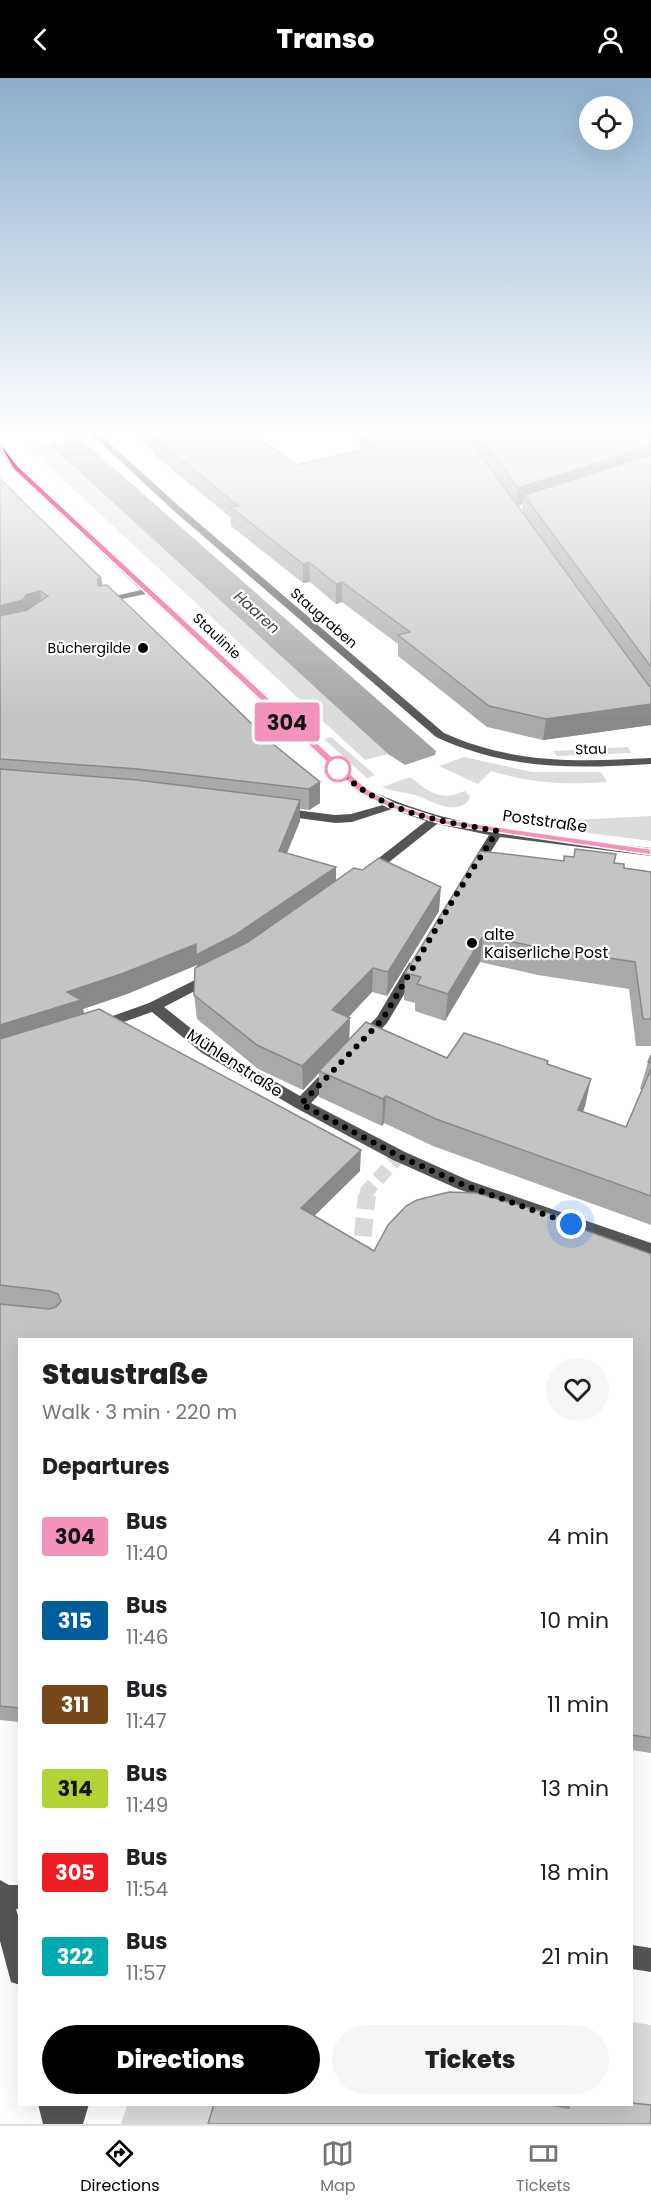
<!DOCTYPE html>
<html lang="en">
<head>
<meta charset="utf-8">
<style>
  body { margin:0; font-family:Poppins,sans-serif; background:#f6f6f6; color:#202124; height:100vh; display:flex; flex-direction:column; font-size:22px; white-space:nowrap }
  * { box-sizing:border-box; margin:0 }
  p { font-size:20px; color:#757577 }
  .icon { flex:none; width:33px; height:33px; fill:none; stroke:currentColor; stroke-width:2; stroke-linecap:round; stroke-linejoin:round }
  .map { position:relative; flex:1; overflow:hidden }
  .panel { position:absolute; left:18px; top:1260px; width:615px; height:768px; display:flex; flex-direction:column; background:#fff; border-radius:0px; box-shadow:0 6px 24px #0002 }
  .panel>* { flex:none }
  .badge { padding:0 12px; border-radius:4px; font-size:21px; line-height:39px }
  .tools { position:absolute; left:579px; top:18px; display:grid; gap:12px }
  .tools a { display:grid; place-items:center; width:54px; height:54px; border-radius:50%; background:#fff; box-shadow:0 6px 24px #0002; font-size:30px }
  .you { position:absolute; width:30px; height:30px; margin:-15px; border:4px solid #fff; border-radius:50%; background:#1a73e8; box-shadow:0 0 0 9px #1a73e833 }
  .map>.badge { position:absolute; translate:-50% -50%; box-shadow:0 0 0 3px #fff }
  h2 { padding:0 24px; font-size:22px; line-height:54px }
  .round { display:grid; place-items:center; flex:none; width:63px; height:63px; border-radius:32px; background:#f6f6f6 }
  .overview { display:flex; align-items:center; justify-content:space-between; height:102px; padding:0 24px }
  h1 { font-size:28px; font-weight:800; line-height:45px }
  .action { display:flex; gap:12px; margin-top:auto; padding:12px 24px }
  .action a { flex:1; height:69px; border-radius:36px; background:#000; color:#fff; font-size:24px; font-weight:800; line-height:69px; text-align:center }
  .action a+a { background:#f6f6f6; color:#202124 }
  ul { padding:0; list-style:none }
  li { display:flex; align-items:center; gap:18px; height:84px; padding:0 24px }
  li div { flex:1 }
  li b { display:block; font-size:22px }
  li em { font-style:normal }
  li .badge { min-width:66px; font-weight:700; text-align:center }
  header { display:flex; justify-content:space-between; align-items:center; height:78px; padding:0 24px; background:#000; color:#fff; font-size:27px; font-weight:800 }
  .menu { display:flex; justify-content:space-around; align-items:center; height:84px; border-top:2px solid #e0e0e0; background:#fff; font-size:16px; color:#757577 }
  .menu a { display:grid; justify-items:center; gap:3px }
  .menu .active { color:#000 }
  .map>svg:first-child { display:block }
  .green { fill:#dcdcdc }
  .water { fill:#a3a3a3 }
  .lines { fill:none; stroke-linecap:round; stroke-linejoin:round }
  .minor-tunnel-far1 { stroke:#d9d9d9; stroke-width:14; stroke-dasharray:14 7; stroke-linecap:butt }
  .minor-tunnel { stroke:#d9d9d9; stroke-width:18; stroke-dasharray:18 9; stroke-linecap:butt }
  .minor { fill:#555; fill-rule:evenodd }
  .wall { fill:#a9a9a9; fill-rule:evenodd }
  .shaded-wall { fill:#898989 }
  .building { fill:#c4c4c4; stroke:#898989; stroke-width:1.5 }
  .line { fill:#f393bc; stroke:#fff; stroke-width:1.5 }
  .walk { stroke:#000; stroke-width:6; stroke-dasharray:0 10.8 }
  .poi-dot { fill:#000; stroke:#fff; stroke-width:2 }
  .stop-dot { fill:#fff; stroke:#f393bc; stroke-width:3 }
  .labels { text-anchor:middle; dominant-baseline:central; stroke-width:4.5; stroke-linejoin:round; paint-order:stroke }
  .far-street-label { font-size:14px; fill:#000; stroke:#fff }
  .far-poi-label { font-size:14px; fill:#000; stroke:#fff; text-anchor:end }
  .far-water-label { font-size:15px; font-style:italic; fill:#444; stroke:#fff }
  .street-label { font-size:16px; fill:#000; stroke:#fff }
  .poi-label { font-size:16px; fill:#000; stroke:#fff; text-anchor:start }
</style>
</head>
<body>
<header><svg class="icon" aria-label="back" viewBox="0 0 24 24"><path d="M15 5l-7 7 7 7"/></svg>Transo<svg class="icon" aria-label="person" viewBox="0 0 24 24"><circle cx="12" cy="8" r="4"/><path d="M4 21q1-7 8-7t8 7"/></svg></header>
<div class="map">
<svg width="651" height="2046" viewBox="0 0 651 2046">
  <rect width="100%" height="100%" fill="#fff"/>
  <!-- green -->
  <g class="green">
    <path d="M 49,366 L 388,676 L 365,682 L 28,369 Z"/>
    <path d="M 331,659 L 375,697 L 367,700 L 324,661 Z"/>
    <path d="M 628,669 L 631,675 L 557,678 L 553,673 Z"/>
    <path d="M 464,679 L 532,694 L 601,694 L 607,704 C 566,707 530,705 491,693 L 478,706 L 439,688 Z"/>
    <path d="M 410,699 C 429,714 441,724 465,713 L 470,718 L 469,722 C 454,739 431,722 415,717 C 404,714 393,714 382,709 Z"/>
    <path d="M 512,738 L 534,744 L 651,738 L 651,763 L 511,745 L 508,743 Z"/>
    <path d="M 632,1944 L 651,1947 L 651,2046 L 502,2027 L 632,2026 Z"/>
    <path d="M 127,2027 L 219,2027 L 214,2046 L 121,2046 Z"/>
  </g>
  <!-- water -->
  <path class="water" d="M 76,361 L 82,361 L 91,370 L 436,673 L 435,677 L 405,687 L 388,676 L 49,366 Z"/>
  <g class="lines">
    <!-- minor-tunnel-far1 -->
    <path class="minor-tunnel-far1" d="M 366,1118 L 367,1113 L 399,1078"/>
    <!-- minor-tunnel -->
    <path class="minor-tunnel" d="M 360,1185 L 367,1117"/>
    <!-- minor -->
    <g class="minor">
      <path d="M 89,354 L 97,354 L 180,429 L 444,655 C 513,686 577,684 651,680 L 651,686 C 574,691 508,692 436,659 L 174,433 Z"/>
      <path d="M 0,365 L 19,388 L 367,711 C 461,755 550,757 651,770 L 651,778 L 500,759 L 478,794 L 474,795 L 468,791 L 489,757 L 437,746 L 374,796 L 366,796 L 364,793 L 366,790 L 426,743 L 392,731 L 352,744 L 335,745 L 276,737 L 276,731 L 280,730 L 335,737 L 351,736 L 383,727 L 359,715 L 146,516 L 102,525 L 102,521 L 141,512 L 13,392 L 0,373 Z"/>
      <path d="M 414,884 L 421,888 L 387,945 L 368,966 L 358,966 L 356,962 L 358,958 L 377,939 L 409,885 Z"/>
      <path d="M 213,893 L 218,895 L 220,898 L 218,901 L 164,929 L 212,967 L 300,1018 L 327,990 L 337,990 L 339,994 L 337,998 L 311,1025 L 405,1074 L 470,1103 L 651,1165 L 651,1179 L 458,1111 L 393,1082 L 296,1030 L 202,975 L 152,934 L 98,953 L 91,948 L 93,945 L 149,925 Z"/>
      <path d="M 0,1802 L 9,1807 L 20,1807 L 20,1831 L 16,1831 L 20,1844 L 20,1907 L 11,1904 L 0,1863 Z"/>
      <path d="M 632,1867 L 651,1870 L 651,1894 L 632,1891 Z"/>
      <path d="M 38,2026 L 89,2026 L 83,2046 L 43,2046 Z"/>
    </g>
  </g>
  <!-- wall -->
  <g class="wall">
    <path d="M 135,354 L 249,354 L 297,387 L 363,372 L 352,354 L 651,354 L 651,647 L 543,662 L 487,649 L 398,578 L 398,566 L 342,524 L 336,526 L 310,504 L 303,505 L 231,448 L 231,440 L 155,377 L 155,375 ZM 523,426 L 522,434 L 518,428 Z"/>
    <path d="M 0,401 L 101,500 L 102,508 L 273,666 L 320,725 L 309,732 L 300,731 L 300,743 L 287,775 L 336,789 L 336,803 L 439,833 L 387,918 L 372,914 L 348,939 L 350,940 L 349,961 L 447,980 L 548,987 L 585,1028 L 583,1034 L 626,1049 L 642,1012 L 640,1011 L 648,984 L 651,977 L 651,1147 L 433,1068 L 384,1045 L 382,1048 L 319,1019 L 319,995 L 303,1012 L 258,991 L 197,941 L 194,917 L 197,887 L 127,916 L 83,931 L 84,935 L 360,1093 L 314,1138 L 374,1173 L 568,1146 L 651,1176 L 651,1675 L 632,1672 L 632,1262 L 20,1262 L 20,1644 L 0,1642 Z"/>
    <path d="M 564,783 L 614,785 L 624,790 L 651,794 L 651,968 L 636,968 L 629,911 L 538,897 L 480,884 L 445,943 L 415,933 L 415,925 L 404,922 L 405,895 Z"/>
    <path d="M 560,2026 L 632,2026 L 651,2046 L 560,2029 Z"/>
  </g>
  <!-- shaded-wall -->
  <g class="shaded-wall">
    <path d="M 651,368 L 651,381 L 524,417 L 523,426 L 516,428 L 518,410 Z"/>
    <path d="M 309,484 L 310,504 L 303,505 L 303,486 Z"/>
    <path d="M 101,500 L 104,518 L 101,527 L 98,501 Z"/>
    <path d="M 342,504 L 342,524 L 336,526 L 336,506 Z"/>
    <path d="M 40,513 L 43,532 L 0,548 L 0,528 L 26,517 Z"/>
    <path d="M 651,626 L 651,647 L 543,662 L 546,641 Z"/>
    <path d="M 320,704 L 320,725 L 309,732 L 309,711 Z"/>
    <path d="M 300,722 L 300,743 L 279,794 L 279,773 Z"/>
    <path d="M 336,789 L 336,809 L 198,898 L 197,887 L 127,916 L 83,931 L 85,943 L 0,970 L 0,947 L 67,914 Z"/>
    <path d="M 441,809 L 439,833 L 387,918 L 388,894 Z"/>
    <path d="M 483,858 L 480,884 L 445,943 L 448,916 Z"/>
    <path d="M 373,890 L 372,914 L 332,957 L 332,932 Z"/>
    <path d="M 350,940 L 349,964 L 319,993 L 319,995 L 303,1012 L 302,988 Z"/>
    <path d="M 591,1001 L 585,1028 L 572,1059 L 578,1032 Z"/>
    <path d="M 386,1018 L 384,1045 L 382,1048 L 383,1021 Z"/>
    <path d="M 361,1072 L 360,1093 L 301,1151 L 301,1130 Z"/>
  </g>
  <!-- building -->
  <g class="building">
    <path d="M 150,354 L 249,354 L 297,387 L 374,369 L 363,354 L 464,354 L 649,608 L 651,609 L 651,626 L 546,641 L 489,628 L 398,557 L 410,554 L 342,504 L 336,506 L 309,484 L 303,486 L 230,429 L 238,428 L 154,359 L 156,359 Z"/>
    <path d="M 477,354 L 651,354 L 651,368 L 518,410 Z"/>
    <path d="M 651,377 L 651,589 L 524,417 Z"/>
    <path d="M 0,401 L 101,500 L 98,501 L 98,508 L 107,507 L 273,666 L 320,704 L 309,711 L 138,691 L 0,681 L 0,538 L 27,532 L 48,518 L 40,513 L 26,517 L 23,522 L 0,528 Z"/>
    <path d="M 0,691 L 137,702 L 300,722 L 279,773 L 336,789 L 235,857 L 196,877 L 196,866 L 124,895 L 67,914 L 81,922 L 0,947 Z"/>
    <path d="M 575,771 L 616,776 L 614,785 L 624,786 L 624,790 L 651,794 L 651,941 L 643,941 L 635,884 L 542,870 L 483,858 L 448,916 L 417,906 L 421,899 L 405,895 L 480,773 L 564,783 L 564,778 L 574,779 Z"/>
    <path d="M 379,780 L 441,809 L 388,894 L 373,890 L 332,932 L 350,940 L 302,988 L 257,967 L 194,917 L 195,890 L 248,864 L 354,790 L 362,792 Z"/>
    <path d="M 99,931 L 361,1072 L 301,1130 L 374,1173 L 388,1147 L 406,1128 L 417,1122 L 449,1114 L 476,1115 L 569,1141 L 568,1146 L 651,1176 L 651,1660 L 632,1657 L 632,1262 L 20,1262 L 20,1630 L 0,1628 L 0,1226 L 50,1231 L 56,1229 L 61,1223 L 58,1216 L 50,1213 L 0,1207 L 0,961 Z"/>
    <path d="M 366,944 L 447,980 L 464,955 L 548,983 L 547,986 L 591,1001 L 578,1032 L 626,1049 L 651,991 L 651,1118 L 436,1041 L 386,1018 L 383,1021 L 319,993 Z"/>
    <path d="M 651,977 L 651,985 L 648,984 Z"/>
    <path d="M 632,2025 L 651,2027 L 651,2046 L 208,2046 L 214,2026 L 546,2026 L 569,2030 L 569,2026 L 632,2026 Z"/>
  </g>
  <!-- sky -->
  <linearGradient id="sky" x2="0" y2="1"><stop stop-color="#8cadcc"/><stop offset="0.55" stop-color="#fff"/><stop offset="1" stop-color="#fff" stop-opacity="0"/></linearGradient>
  <rect width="651" height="640" fill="url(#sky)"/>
  <!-- line -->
  <path class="line" d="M 0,365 L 18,388 L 367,711 L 395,726 L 442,741 L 651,771 L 651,777 L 441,746 L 388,729 L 360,715 L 13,391 L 0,367 Z"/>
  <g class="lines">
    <!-- walk -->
    <path class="walk" d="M 338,691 C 380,735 440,743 497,753 L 453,822 L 382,942 L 301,1026 L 399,1078 L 464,1107 L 571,1146"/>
  </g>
  <!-- markers -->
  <g class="poi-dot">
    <circle cx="143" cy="570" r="6"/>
    <circle cx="472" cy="865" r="6"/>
  </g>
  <circle class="stop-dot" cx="338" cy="691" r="12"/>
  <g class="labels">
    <!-- far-street labels -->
    <g class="far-street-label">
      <text transform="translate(324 540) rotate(41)">Staugraben</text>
      <text transform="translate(217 558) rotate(43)">Staulinie</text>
      <text transform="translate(591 671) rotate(-2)">Stau</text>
    </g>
    <!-- far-poi labels -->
    <g class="far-poi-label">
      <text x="131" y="570">Büchergilde</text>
    </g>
    <!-- far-water labels -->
    <g class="far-water-label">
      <text transform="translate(257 534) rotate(42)">Haaren</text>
    </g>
    <!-- street labels -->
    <g class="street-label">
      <text transform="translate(545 743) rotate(8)">Poststraße</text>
      <text transform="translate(235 985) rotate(33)">Mühlenstraße</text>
    </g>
    <!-- poi labels -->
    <g class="poi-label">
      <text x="484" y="856">alte<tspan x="484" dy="18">Kaiserliche Post</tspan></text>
    </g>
  </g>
</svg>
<div class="tools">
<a><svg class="icon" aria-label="locate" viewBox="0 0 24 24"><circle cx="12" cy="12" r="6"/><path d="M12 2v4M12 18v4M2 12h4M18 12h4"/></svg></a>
</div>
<div class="you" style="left:571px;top:1146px"></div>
<b class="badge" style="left:287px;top:644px;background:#f393bc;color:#111">304</b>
<section class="panel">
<div class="overview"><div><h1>Staustraße</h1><p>Walk · 3 min · 220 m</p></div><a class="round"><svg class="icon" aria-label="heart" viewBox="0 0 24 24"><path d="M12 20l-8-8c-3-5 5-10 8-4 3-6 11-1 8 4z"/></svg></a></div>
<h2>Departures</h2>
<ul>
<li><span class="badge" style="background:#f393bc;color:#111">304</span><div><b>Bus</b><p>11:40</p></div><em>4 min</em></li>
<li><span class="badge" style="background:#005d9c;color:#fff">315</span><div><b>Bus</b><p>11:46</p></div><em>10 min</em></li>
<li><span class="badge" style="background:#774819;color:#fff">311</span><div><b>Bus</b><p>11:47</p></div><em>11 min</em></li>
<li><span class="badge" style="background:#b3d234;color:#111">314</span><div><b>Bus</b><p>11:49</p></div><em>13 min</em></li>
<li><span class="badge" style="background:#ee1d23;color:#fff">305</span><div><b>Bus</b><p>11:54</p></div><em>18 min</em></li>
<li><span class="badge" style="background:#00aab0;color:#fff">322</span><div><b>Bus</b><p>11:57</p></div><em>21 min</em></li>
</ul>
<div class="action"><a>Directions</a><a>Tickets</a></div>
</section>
</div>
<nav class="menu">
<a class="active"><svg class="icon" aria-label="directions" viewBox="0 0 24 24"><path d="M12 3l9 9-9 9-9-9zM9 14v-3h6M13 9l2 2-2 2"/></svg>Directions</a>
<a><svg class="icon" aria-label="map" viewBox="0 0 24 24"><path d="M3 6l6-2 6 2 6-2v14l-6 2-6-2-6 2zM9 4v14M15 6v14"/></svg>Map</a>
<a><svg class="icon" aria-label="tickets" viewBox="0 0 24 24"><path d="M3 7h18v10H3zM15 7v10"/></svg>Tickets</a>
</nav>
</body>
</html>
